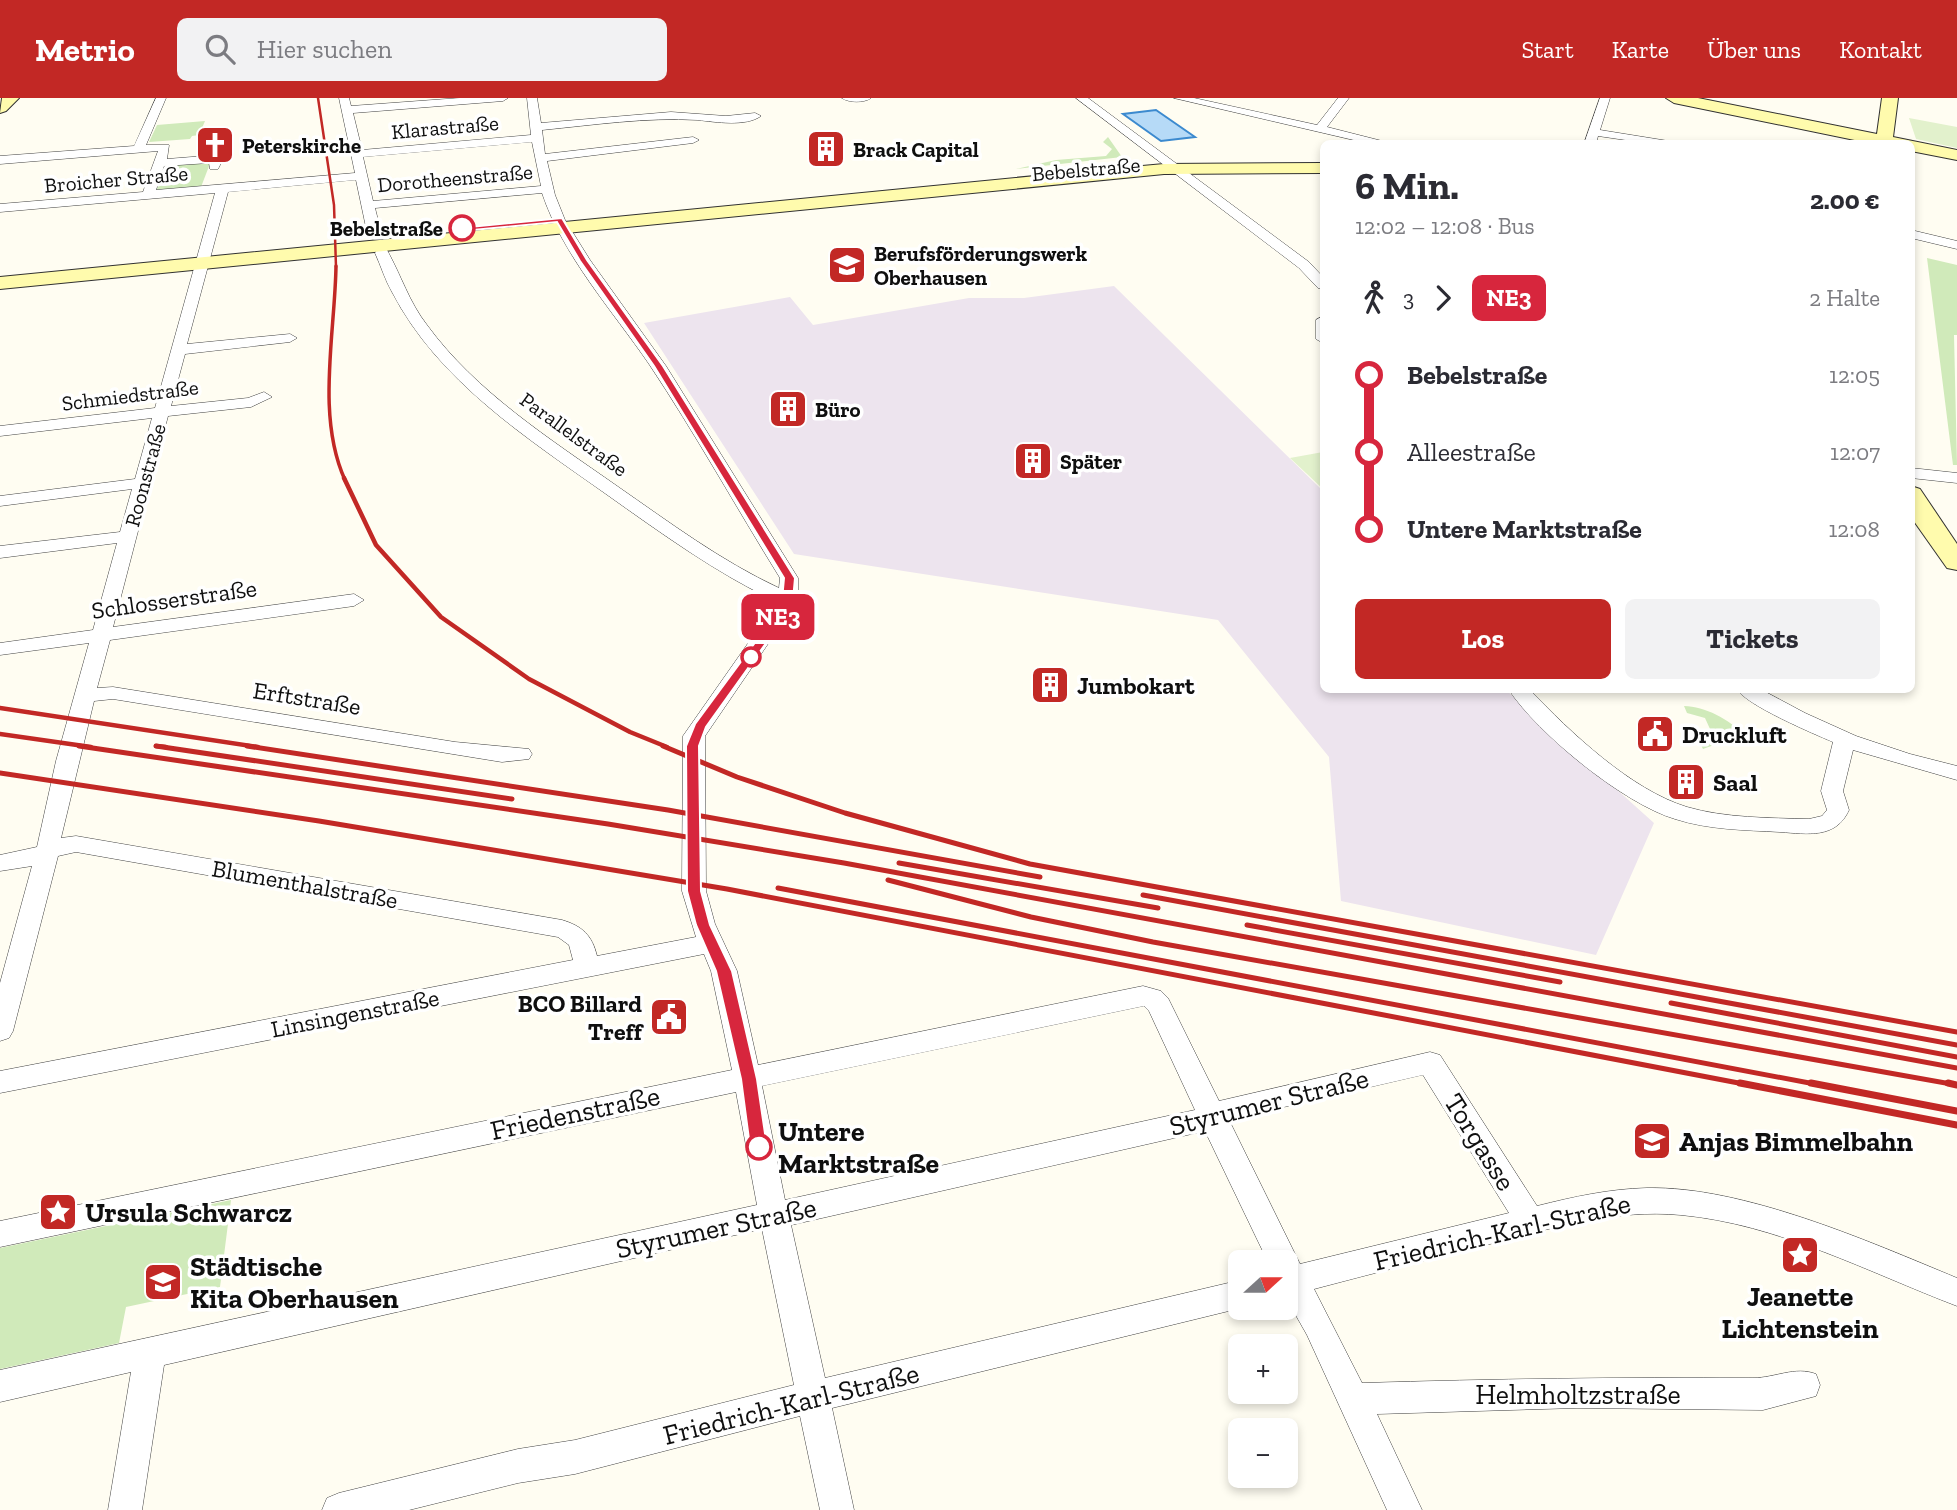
<!DOCTYPE html>
<html lang="de">
<head>
<meta charset="utf-8">
<style>
  body { margin:0; font-family:"Zilla Slab",serif; background:#f2f2f3; color:#2b2b33; height:100vh; display:flex; flex-direction:column; font-size:26px; white-space:nowrap }
  * { box-sizing:border-box; margin:0 }
  p { font-size:23px; color:#7c7c81 }
  .icon { flex:none; width:38px; height:38px; fill:none; stroke:currentColor; stroke-width:2; stroke-linecap:round; stroke-linejoin:round }
  .map { position:relative; flex:1; overflow:hidden }
  .side { position:absolute; left:1320px; top:42px; width:595px; height:553px; display:flex; flex-direction:column; background:#fff; border-radius:10px; box-shadow:0 4px 10px #0003 }
  .side>* { flex:none }
  .badge { padding:0 14px; border-radius:10px; font-size:24px; line-height:46px }
  .needle { width:46px; rotate:69deg }
  .buttons { position:absolute; left:1228px; top:1152px; display:grid; gap:14px }
  .buttons a { display:grid; place-items:center; width:70px; height:70px; border-radius:10px; background:#fff; box-shadow:0 4px 10px #0003; font-size:35px }
  .map>.badge { position:absolute; translate:-50% -50%; box-shadow:0 0 0 4px #fff }
  .legs { display:flex; align-items:center; gap:10px; height:77px; padding:0 35px; font-size:23px }
  .legs p { margin-inline-start:auto }
  .headline { display:flex; align-items:center; justify-content:space-between; height:119px; padding:0 35px }
  h1 { font-size:38px; font-weight:800; line-height:52px }
  .button { display:flex; gap:14px; margin-top:auto; padding:14px 35px }
  .button a { flex:1; height:80px; border-radius:10px; background:#c22825; color:#fff; font-size:28px; font-weight:800; line-height:80px; text-align:center }
  .button a+a { background:#f2f2f3; color:#2b2b33 }
  ul { padding:0 35px; list-style:none }
  li { display:flex; align-items:center; gap:24px; height:77px; font-size:26px }
  li i { display:grid; place-items:center; width:10px; height:100%; margin:0 9px; background:currentColor }
  li i::after { content:''; width:18px; height:18px; margin:-9px; border:5px solid; border-radius:50%; background:#fff }
  li p { margin-inline-start:auto }
  li:first-child i { background:linear-gradient(#0000 50%,currentColor 0) }
  li:last-child i { background:linear-gradient(currentColor 50%,#0000 0) }
  header { display:flex; align-items:center; gap:42px; box-sizing:border-box; height:98px; padding:0 35px; background:#c22825; color:#fff }
  header strong { font-size:33px }
  nav { display:flex; gap:38px; margin-inline-start:auto; font-size:24px }
  .search { width:490px; height:63px; background:#f2f2f3; display:flex; align-items:center; gap:18px; box-sizing:border-box; padding:0 24px; border-radius:10px; color:#7c7c81; font-size:26px }
  .map>svg:first-child { display:block }
  .industrial { fill:#ede4ee }
  .green { fill:#d0eaba }
  .pitch { fill:#e2f1cc }
  .water { fill:#b6daf7; stroke:#3c8acf; stroke-width:2 }
  .lines { fill:none; stroke-linecap:round; stroke-linejoin:round }
  .street-casing { stroke:#424242; stroke-width:1 }
  .secondary-casing { stroke:#313131; stroke-width:2 }
  .street { fill:#fff; fill-rule:evenodd }
  .secondary { fill:#fffbad; fill-rule:evenodd }
  .rail-far4 { stroke:#c22825; stroke-width:2.5 }
  .rail-far3 { stroke:#c22825; stroke-width:3.5 }
  .rail-far2 { stroke:#c22825; stroke-width:4.5 }
  .rail-far1 { stroke:#c22825; stroke-width:5 }
  .rail { stroke:#c22825; stroke-width:7 }
  .line-1 { fill:#d7263d; stroke:#fff; stroke-width:2 }
  .stop-1-dot { fill:#fff; stroke:#d7263d; stroke-width:3.5 }
  .labels { text-anchor:middle; dominant-baseline:central; stroke-width:7; stroke-linejoin:round; paint-order:stroke }
  .far-street-label { font-size:21px; fill:#0f0f0f; stroke:#fff }
  .far-poi-label { font-size:21px; font-weight:bold; fill:#0f0f0f; stroke:#fff; text-anchor:start }
  .far-stop-label { font-size:21px; font-weight:bold; fill:#0f0f0f; stroke:#fff; text-anchor:end }
  .street-label { font-size:24px; fill:#0f0f0f; stroke:#fff }
  .poi-label { font-size:24px; font-weight:bold; fill:#0f0f0f; stroke:#fff; text-anchor:start }
  .near-street-label { font-size:28px; fill:#0f0f0f; stroke:#fff }
  .near-stop-label { font-size:28px; font-weight:bold; fill:#0f0f0f; stroke:#fff; text-anchor:start }
  .near-poi-label { font-size:28px; font-weight:bold; fill:#0f0f0f; stroke:#fff; text-anchor:start }
</style>
</head>
<body>
<header>
<strong>Metrio</strong>
<div class="search"><svg class="icon" aria-label="search" viewBox="0 0 24 24"><circle cx="10" cy="10" r="6"/><path d="M15 15l6 6"/></svg>Hier suchen</div>
<nav><a>Start</a><a>Karte</a><a>Über uns</a><a>Kontakt</a></nav>
</header>
<div class="map">
<svg width="1957" height="1412" viewBox="0 0 1957 1412">
  <rect width="100%" height="100%" fill="#fffdf2"/>
  <!-- industrial -->
  <path class="industrial" d="M 1114,188 L 1323,393 L 1323,592 L 1506,592 L 1654,725 L 1596,857 L 1341,803 L 1329,659 L 1218,522 L 794,456 L 644,225 L 790,199 L 813,227 L 969,200 L 1024,200 Z"/>
  <!-- green -->
  <g class="green">
    <path d="M 205,23 L 199,37 L 192,38 L 190,41 L 149,44 L 157,27 Z"/>
    <path d="M 1108,39 L 1122,59 L 1016,71 L 1056,62 L 1106,58 L 1112,51 L 1103,44 Z"/>
    <path d="M 211,63 L 201,89 L 156,93 L 167,67 Z"/>
    <path d="M 1927,160 L 1957,167 L 1957,237 L 1954,237 L 1957,367 L 1953,367 Z"/>
    <path d="M 1684,608 C 1705,608 1729,622 1744,636 L 1703,651 L 1701,647 L 1715,642 L 1705,620 L 1687,615 Z"/>
    <path d="M 231,1102 L 220,1189 L 126,1209 L 119,1245 L 0,1271 L 0,1150 Z"/>
  </g>
  <!-- pitch -->
  <g class="pitch">
    <path d="M 1909,20 L 1957,29 L 1957,50 L 1916,41 Z"/>
    <path d="M 1323,354 L 1323,391 L 1290,360 Z"/>
  </g>
  <!-- water -->
  <path class="water" d="M 1156,12 L 1195,39 L 1161,43 L 1123,16 Z"/>
  <g class="lines">
    <defs>
      <g id="street">
        <path d="M 156,0 L 166,0 L 146,47 L 169,47 L 167,61 L 217,57 L 223,61 L 218,71 L 210,71 L 209,65 L 164,68 L 156,92 L 355,75 L 339,0 L 349,0 L 351,8 L 460,0 L 508,0 L 503,3 L 353,15 L 362,52 L 531,37 L 527,0 L 537,0 L 541,25 L 671,14 L 726,18 L 755,15 L 761,18 C 746,29 715,24 698,22 C 646,19 593,27 542,32 L 545,56 L 693,39 L 699,42 L 693,45 L 547,63 L 555,97 L 565,122 L 590,162 L 666,268 L 798,480 L 798,502 L 705,638 L 706,793 L 715,826 L 737,873 L 758,967 L 1143,888 L 1161,893 L 1168,900 L 1219,1003 L 1430,954 L 1440,957 L 1537,1108 C 1573,1099 1609,1091 1647,1090 C 1743,1088 1868,1143 1957,1180 L 1957,1208 C 1868,1174 1778,1126 1681,1117 C 1616,1111 1556,1129 1494,1145 C 1434,1160 1374,1175 1314,1191 L 1362,1285 C 1492,1281 1622,1279 1753,1280 C 1775,1280 1795,1268 1816,1276 L 1820,1287 L 1816,1298 L 1763,1312 L 1577,1310 L 1377,1316 L 1422,1412 L 1387,1412 L 1307,1237 L 1286,1200 L 1286,1164 L 1268,1164 L 1205,1033 L 791,1127 L 825,1280 L 1241,1182 L 1241,1209 L 1243,1209 L 1241,1210 L 832,1310 L 854,1412 L 820,1412 L 800,1318 L 575,1376 L 518,1385 L 409,1412 L 322,1412 L 327,1400 L 339,1395 L 518,1351 L 575,1342 L 794,1287 L 762,1131 L 164,1267 L 142,1412 L 108,1412 L 131,1274 L 0,1304 L 0,1272 L 757,1107 L 736,994 L 0,1149 L 0,1123 L 732,972 L 711,873 L 704,856 L 0,995 L 0,973 L 573,862 L 569,847 L 558,839 L 76,754 L 58,758 L 13,933 L 9,940 L 0,943 L 0,885 L 32,768 L 0,773 L 0,757 L 37,749 L 56,663 L 89,545 L 0,557 L 0,545 L 93,532 L 117,445 L 0,460 L 0,448 L 120,434 L 132,391 L 0,408 L 0,398 L 135,381 L 152,320 L 0,338 L 0,328 L 155,310 L 215,95 L 0,114 L 0,106 L 143,94 L 158,53 L 0,66 L 0,58 L 134,48 ZM 532,44 L 541,88 L 373,103 L 363,59 ZM 356,82 L 367,134 L 374,138 L 381,134 L 375,110 L 542,95 C 563,158 612,212 649,266 C 695,335 736,409 780,480 L 779,490 C 721,463 669,424 617,388 C 550,341 476,294 427,227 C 409,204 401,177 387,152 L 377,152 L 375,155 C 381,168 385,182 392,194 C 438,283 527,340 606,396 C 661,435 716,475 777,504 L 683,638 L 682,793 L 696,839 L 597,858 C 592,837 582,828 562,822 L 76,738 L 61,740 L 94,603 L 113,601 L 502,664 L 529,661 L 532,656 L 529,651 L 455,644 L 113,589 L 97,590 L 110,542 L 354,508 L 364,502 L 354,496 L 113,529 L 168,318 L 251,309 L 272,299 L 264,294 L 248,300 L 171,308 L 185,256 L 290,244 L 297,240 L 290,236 L 187,246 L 228,94 ZM 1144,908 L 1149,913 L 1195,1012 L 785,1102 L 762,988 ZM 1423,977 L 1509,1115 L 1300,1166 L 1230,1024 L 1237,1020 Z"/>
        <path d="M 842,0 L 871,0 C 865,5 848,5 842,0 Z"/>
        <path d="M 1076,0 L 1088,0 L 1309,164 L 1323,179 L 1323,191 L 1318,190 L 1299,170 Z"/>
        <path d="M 1174,0 L 1194,0 L 1317,27 L 1338,0 L 1349,0 L 1327,29 L 1394,46 L 1371,46 Z"/>
        <path d="M 1600,0 L 1610,0 L 1600,32 L 1687,46 L 1653,46 L 1598,38 L 1596,46 L 1584,46 Z"/>
        <path d="M 1911,132 L 1957,143 L 1957,151 L 1911,140 Z"/>
        <path d="M 1323,218 L 1323,245 L 1316,241 L 1316,222 Z"/>
        <path d="M 1911,370 L 1957,375 L 1957,385 L 1911,380 Z"/>
        <path d="M 1509,592 L 1530,592 C 1570,634 1631,692 1687,709 C 1724,720 1770,720 1809,721 L 1822,718 L 1827,712 L 1821,693 L 1833,644 C 1814,636 1746,607 1738,592 L 1762,592 L 1805,615 L 1856,638 L 1910,656 L 1957,668 L 1957,682 L 1853,652 L 1843,693 L 1849,712 C 1836,741 1808,736 1780,734 C 1745,732 1709,732 1675,721 C 1624,706 1538,636 1509,592 Z"/>
      </g>
      <g id="secondary">
        <path d="M 2,0 L 19,0 L 6,13 L 0,15 Z"/>
        <path d="M 1666,0 L 1698,0 L 1877,36 L 1882,0 L 1898,0 L 1893,39 L 1957,52 L 1957,62 L 1911,53 L 1911,46 L 1874,46 L 1674,5 Z"/>
        <path d="M 1323,65 L 1323,75 L 1164,76 L 0,191 L 0,179 L 1066,75 L 1164,66 Z"/>
        <path d="M 1911,388 L 1920,391 L 1957,446 L 1957,472 L 1947,470 L 1911,419 Z"/>
      </g>
    </defs>
    <!-- street casing -->
    <use href="#street" class="street-casing"/>
    <!-- secondary casing -->
    <use href="#secondary" class="secondary-casing"/>
    <!-- street -->
    <use href="#street" class="street"/>
    <!-- secondary -->
    <use href="#secondary" class="secondary"/>
    <!-- rail-far4 -->
    <path class="rail-far4" d="M 318,0 L 334,107 L 336,169"/>
    <!-- rail-far3 -->
    <path class="rail-far3" d="M 336,168 C 335,236 316,318 345,382"/>
    <!-- rail-far2 -->
    <g class="rail-far2">
      <path d="M 344,380 L 376,447 L 441,519 L 529,581 L 630,634 L 667,649"/>
      <path d="M 0,610 L 258,649"/>
      <path d="M 0,636 L 91,649"/>
      <path d="M 156,648 L 166,649"/>
    </g>
    <!-- rail-far1 -->
    <g class="rail-far1">
      <path d="M 79,648 L 608,726 L 844,765 L 1957,970"/>
      <path d="M 156,648 L 512,701"/>
      <path d="M 247,648 L 668,712 L 1040,779"/>
      <path d="M 663,648 L 737,679 L 845,715 L 1030,766 L 1957,934"/>
      <path d="M 0,675 L 319,723 L 727,791 L 1749,987"/>
      <path d="M 899,765 L 1158,810"/>
      <path d="M 888,782 L 1031,819 L 1153,844 L 1957,987"/>
      <path d="M 778,790 L 1820,987"/>
      <path d="M 1143,797 L 1957,947"/>
      <path d="M 1247,827 L 1560,884"/>
      <path d="M 1671,905 L 1957,959"/>
    </g>
    <!-- rail -->
    <g class="rail">
      <path d="M 1740,985 L 1957,1027"/>
      <path d="M 1811,985 L 1957,1013"/>
      <path d="M 1948,985 L 1957,987"/>
    </g>
  </g>
  <!-- line-1 -->
  <path class="line-1" d="M 562,120 L 587,162 L 663,268 L 795,480 L 793,502 L 774,534 L 706,629 L 699,648 L 701,793 L 710,827 L 732,873 L 757,981 L 767,1049 L 765,1054 L 759,1056 L 753,1054 L 750,1049 L 741,981 L 716,873 L 696,827 L 687,793 L 686,648 L 695,626 L 765,531 L 782,502 L 784,480 L 654,268 L 580,163 L 557,124 L 462,133 L 459,130 Z"/>
  <!-- icons -->
  <defs>
    <symbol id="church-square" viewBox="-11 -11 22 22"><rect x="-9" y="-9" width="18" height="18" rx="4" fill="#c22825" stroke="#fff"/><path d="M-1.2-6h2.4v3.5h3.3v2.4h-3.3V6h-2.4V-.1h-3.3v-2.4h3.3Z" fill="#fff"/></symbol>
    <symbol id="building-square" viewBox="-11 -11 22 22"><rect x="-9" y="-9" width="18" height="18" rx="4" fill="#c22825" stroke="#fff"/><path d="M-4-6H4V6H1V3H-1V6H-4ZM-2.5-4.3h1.7v1.8h-1.7ZM.8-4.3h1.7v1.8H.8ZM-2.5-1h1.7V.8h-1.7ZM.8-1h1.7V.8H.8Z" fill="#fff"/></symbol>
    <symbol id="university-square" viewBox="-11 -11 22 22"><rect x="-9" y="-9" width="18" height="18" rx="4" fill="#c22825" stroke="#fff"/><path d="M0-5L7-2L0 1L-7-2ZM-4 1L0 2.5L4 1V4Q0 6-4 4Z" fill="#fff"/></symbol>
    <symbol id="civic-square" viewBox="-11 -11 22 22"><rect x="-9" y="-9" width="18" height="18" rx="4" fill="#c22825" stroke="#fff"/><path d="M-.6-6.5H3V-4.5H.6V-3L4-1V1h2V6H-6V1h2V-1L-.6-3ZM-1.2 2.5V6h2.4V2.5Z" fill="#fff"/></symbol>
    <symbol id="school-square" viewBox="-11 -11 22 22"><rect x="-9" y="-9" width="18" height="18" rx="4" fill="#c22825" stroke="#fff"/><path d="M0-5L7-2L0 1L-7-2ZM-4 1L0 2.5L4 1V4Q0 6-4 4Z" fill="#fff"/></symbol>
    <symbol id="sight-square" viewBox="-11 -11 22 22"><rect x="-9" y="-9" width="18" height="18" rx="4" fill="#c22825" stroke="#fff"/><path d="M0-6L1.8-2.2L6-1.7L2.9 1.2L3.7 5.4L0 3.3L-3.7 5.4L-2.9 1.2L-6-1.7L-1.8-2.2Z" fill="#fff"/></symbol>
  </defs>
  <g fill-rule="evenodd">
    <use href="#church-square" x="193" y="25" width="44" height="44"/>
    <use href="#building-square" x="804" y="29" width="44" height="44"/>
    <use href="#university-square" x="825" y="145" width="44" height="44"/>
    <use href="#building-square" x="766" y="289" width="44" height="44"/>
    <use href="#building-square" x="1011" y="341" width="44" height="44"/>
    <use href="#building-square" x="1028" y="565" width="44" height="44"/>
    <use href="#civic-square" x="1633" y="614" width="44" height="44"/>
    <use href="#building-square" x="1664" y="662" width="44" height="44"/>
    <use href="#civic-square" x="647" y="897" width="44" height="44"/>
    <use href="#school-square" x="1630" y="1021" width="44" height="44"/>
    <use href="#sight-square" x="36" y="1092" width="44" height="44"/>
    <use href="#sight-square" x="1778" y="1135" width="44" height="44"/>
    <use href="#school-square" x="141" y="1162" width="44" height="44"/>
  </g>
  <!-- markers -->
  <g class="stop-1-dot">
    <circle cx="462" cy="130" r="12"/>
    <circle cx="751" cy="559" r="9"/>
    <circle cx="759" cy="1049" r="12"/>
  </g>
  <g class="labels">
    <!-- far-street labels -->
    <g class="far-street-label">
      <text transform="translate(445 29) rotate(-5)">Klarastraße</text>
      <text transform="translate(1086 71) rotate(-5)">Bebelstraße</text>
      <text transform="translate(455 80) rotate(-5)">Dorotheenstraße</text>
      <text transform="translate(116 81) rotate(-5)">Broicher Straße</text>
      <text transform="translate(130 297) rotate(-7)">Schmiedstraße</text>
      <text transform="translate(574 336) rotate(36)">Parallelstraße</text>
      <text transform="translate(145 377) rotate(-75)">Roonstraße</text>
    </g>
    <!-- far-poi labels -->
    <g class="far-poi-label">
      <text x="242" y="47">Peterskirche</text>
      <text x="853" y="51">Brack Capital</text>
      <text x="874" y="155">Berufsförderungswerk<tspan x="874" dy="24">Oberhausen</tspan></text>
      <text x="815" y="311">Büro</text>
      <text x="1060" y="363">Später</text>
    </g>
    <!-- far-stop labels -->
    <g class="far-stop-label">
      <text x="443" y="130">Bebelstraße</text>
    </g>
    <!-- street labels -->
    <g class="street-label">
      <text transform="translate(174 501) rotate(-8)">Schlosserstraße</text>
      <text transform="translate(307 600) rotate(9)">Erftstraße</text>
      <text transform="translate(305 786) rotate(10)">Blumenthalstraße</text>
      <text transform="translate(355 915) rotate(-11)">Linsingenstraße</text>
    </g>
    <!-- poi labels -->
    <g class="poi-label">
      <text x="1077" y="587">Jumbokart</text>
      <text x="1682" y="636">Druckluft</text>
      <text x="1713" y="684">Saal</text>
      <text x="642" y="905" text-anchor="end">BCO Billard<tspan x="642" dy="28">Treff</tspan></text>
    </g>
    <!-- near-street labels -->
    <g class="near-street-label">
      <text transform="translate(1269 1004) rotate(-14)">Styrumer Straße</text>
      <text transform="translate(575 1015) rotate(-12)">Friedenstraße</text>
      <text transform="translate(1480 1044) rotate(58)">Torgasse</text>
      <text transform="translate(716 1130) rotate(-12)">Styrumer Straße</text>
      <text transform="translate(1502 1134) rotate(-13)">Friedrich-Karl-Straße</text>
      <text x="1578" y="1296">Helmholtzstraße</text>
      <text transform="translate(791 1306) rotate(-14)">Friedrich-Karl-Straße</text>
    </g>
    <!-- near-stop labels -->
    <g class="near-stop-label">
      <text x="778" y="1033">Untere<tspan x="778" dy="32">Marktstraße</tspan></text>
    </g>
    <!-- near-poi labels -->
    <g class="near-poi-label">
      <text x="1679" y="1043">Anjas Bimmelbahn</text>
      <text x="85" y="1114">Ursula Schwarcz</text>
      <text x="190" y="1168">Städtische<tspan x="190" dy="32">Kita Oberhausen</tspan></text>
      <text x="1800" y="1198" text-anchor="middle">Jeanette<tspan x="1800" dy="32">Lichtenstein</tspan></text>
    </g>
  </g>
</svg>
<div class="buttons">
<a><svg class="needle" viewBox="-14 -14 28 28"><path d="M0-13l5 13h-10z" fill="#e53935"/><path d="M0 13l5-13h-10z" fill="#7c7c81"/></svg></a>
<a>+</a>
<a>−</a>
</div>
<b class="badge" style="left:778px;top:519px;background:#d7263d;color:#fff">NE3</b>
<section class="side">
<div class="headline"><div><h1>6 Min.</h1><p>12:02 – 12:08 · Bus</p></div><b>2.00 €</b></div>
<div class="legs"><svg class="icon" aria-label="walk" viewBox="0 0 24 24"><circle cx="13" cy="4" r="2"/><path d="M13 8l-2 6 4 7M11 14l-3 7M7 12l3-4h3l4 4"/></svg>3<svg class="icon" aria-label="forward" viewBox="0 0 24 24"><path d="M9 5l7 7-7 7"/></svg><b class="badge" style="background:#d7263d;color:#fff">NE3</b><p>2 Halte</p></div>
<ul>
<li><i style="color:#d7263d"></i><b>Bebelstraße</b><p>12:05</p></li>
<li><i style="color:#d7263d"></i><span>Alleestraße</span><p>12:07</p></li>
<li><i style="color:#d7263d"></i><b>Untere Marktstraße</b><p>12:08</p></li>
</ul>
<div class="button"><a>Los</a><a>Tickets</a></div>
</section>
</div>
</body>
</html>
